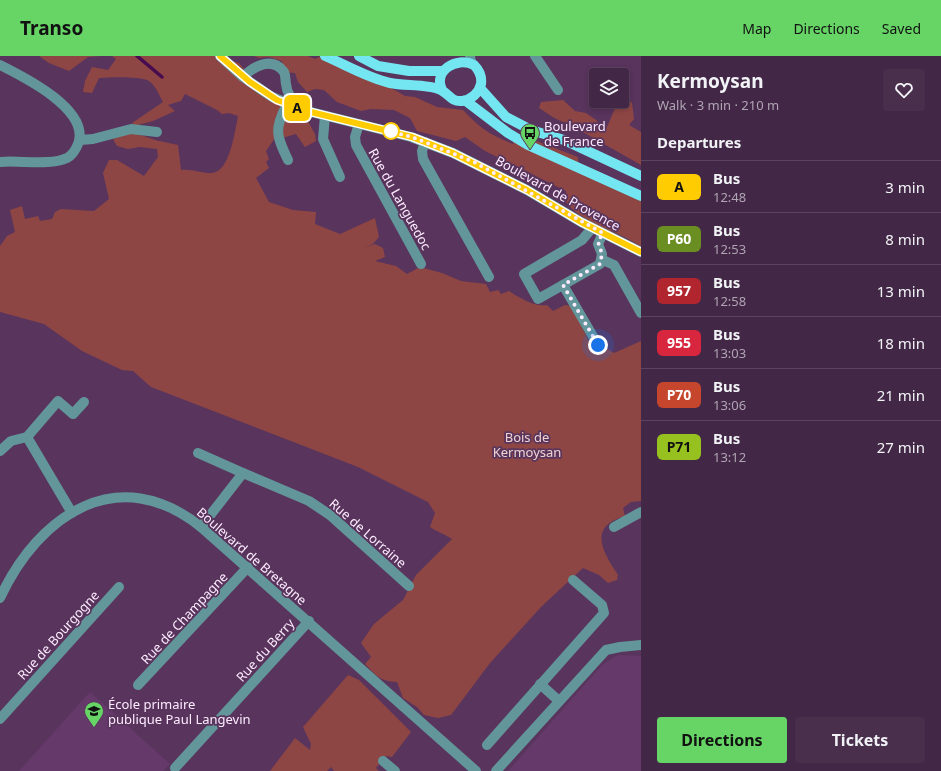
<!DOCTYPE html>
<html lang="en">
<head>
<meta charset="utf-8">
<style>
  body { margin:0; font-family:"Noto Sans",sans-serif; background:#4a2f4d; color:#f1f3f6; height:100vh; display:flex; flex-direction:column; font-size:15px; white-space:nowrap }
  * { box-sizing:border-box; margin:0 }
  p { font-size:13px; color:#afa5b3 }
  .icon { flex:none; width:22px; height:22px; fill:none; stroke:currentColor; stroke-width:2; stroke-linecap:round; stroke-linejoin:round }
  .map { position:relative; flex:1; overflow:hidden }
  .drawer { display:flex; flex-direction:column; background:#432746; width:300px }
  .drawer>* { flex:none }
  .badge { padding:0 8px; border-radius:6px; font-size:14px; line-height:26px }
  .controls { position:absolute; left:589px; top:12px; display:grid; gap:8px }
  .controls a { display:grid; place-items:center; width:40px; height:40px; border-radius:4px; background:#432746; box-shadow:0 2px 6px #0003,0 0 0 1px #5b445f; font-size:20px }
  .you { position:absolute; width:20px; height:20px; margin:-10px; border:3px solid #fff; border-radius:50%; background:#1a73e8; box-shadow:0 0 0 6px #1a73e833 }
  .map>.badge { position:absolute; translate:-50% -50%; box-shadow:0 0 0 2px #fff }
  h2 { padding:0 16px; font-size:15px; line-height:36px }
  .round { display:grid; place-items:center; flex:none; width:42px; height:42px; border-radius:4px; background:#4a2f4d }
  .overview { display:flex; align-items:center; justify-content:space-between; height:68px; padding:0 16px }
  h1 { font-size:19px; font-weight:700; line-height:30px }
  .primary-button { display:flex; gap:8px; margin-top:auto; padding:8px 16px }
  .primary-button a { flex:1; height:46px; border-radius:4px; background:#67d466; color:#111; font-size:16px; font-weight:700; line-height:46px; text-align:center }
  .primary-button a+a { background:#4a2f4d; color:#f1f3f6 }
  ul { padding:0; list-style:none }
  li { display:flex; align-items:center; gap:12px; height:52px; padding:0 16px; border-top:1px solid #5b445f }
  li div { flex:1 }
  li b { display:block; font-size:15px }
  li em { font-style:normal }
  li .badge { min-width:44px; font-weight:700; text-align:center }
  header { display:flex; align-items:center; gap:24px; box-sizing:border-box; height:56px; padding:0 20px; background:#67d466; color:#111 }
  header strong { font-size:19px }
  nav { display:flex; gap:22px; margin-inline-start:auto; font-size:14px }
  main { display:flex; flex:1; min-height:0 }
  .map>svg:first-child { display:block }
  .built { fill:#653a6a }
  .green { fill:#8e4644 }
  .lines { fill:none; stroke-linecap:round; stroke-linejoin:round }
  .stream { stroke:#480b4f; stroke-width:3.5 }
  .minor { stroke:#62969b; stroke-width:10 }
  .major { stroke:#74e6f1; stroke-width:10 }
  .line-casing { stroke:#fff; stroke-width:9 }
  .line { stroke:#fecc00; stroke-width:6 }
  .walk { stroke:#fdebff; stroke-width:4; stroke-dasharray:0 7.2 }
  .stop-dot { fill:#fff; stroke:#fecc00; stroke-width:2 }
  .labels { text-anchor:middle; dominant-baseline:central; stroke-width:3.5; stroke-linejoin:round; paint-order:stroke }
  .poi-label { font-size:13px; fill:#fdebff; stroke:#59345d; text-anchor:start }
  .street-label { font-size:13px; fill:#fdebff; stroke:#59345d }
  .park-label { font-size:13px; fill:#efd4d1; stroke:#59345d }
</style>
</head>
<body>
<header>
<strong>Transo</strong>
<nav><a>Map</a><a>Directions</a><a>Saved</a></nav>
</header>
<main>
<div class="map">
<svg width="641" height="715" viewBox="0 0 641 715">
  <rect width="100%" height="100%" fill="#59345d"/>
  <!-- built -->
  <g class="built">
    <path d="M 618,599 L 641,600 L 641,715 L 508,715 L 602,609 Z"/>
    <path d="M 90,636 L 170,708 L 163,715 L 19,715 Z"/>
  </g>
  <!-- green -->
  <g class="green">
    <path d="M 39,0 L 101,0 L 88,1 L 69,15 L 49,7 Z"/>
    <path d="M 112,0 L 217,0 L 239,7 L 249,19 L 258,35 L 305,60 L 315,78 L 316,85 L 305,91 L 296,78 L 282,82 L 275,82 L 266,95 L 269,103 L 266,106 L 269,112 L 256,122 L 269,146 L 293,154 L 316,156 L 315,168 L 340,178 L 375,162 L 379,181 L 373,188 L 364,192 L 375,188 L 383,192 L 385,201 L 375,205 L 396,210 L 407,218 L 420,211 L 442,217 L 461,225 L 486,228 L 490,236 L 498,234 L 501,238 L 509,235 C 520,242 534,251 547,249 L 553,255 L 565,249 L 571,250 L 595,297 L 606,292 L 614,297 L 641,285 L 641,445 L 631,446 L 623,452 L 625,460 C 587,471 603,496 618,519 L 617,524 L 608,527 L 599,519 L 583,512 L 542,550 L 490,607 L 451,659 L 438,662 L 424,659 L 417,651 L 403,642 L 397,626 C 379,625 377,620 365,608 L 371,601 L 361,587 L 374,568 L 403,544 L 416,519 L 452,483 C 445,478 437,476 430,471 L 435,457 L 428,446 L 358,411 L 151,331 L 133,315 L 122,314 L 82,295 L 44,268 L 0,256 L 0,190 L 7,180 L 15,176 L 10,154 L 22,150 L 25,163 L 38,160 L 40,165 L 52,163 L 55,156 L 61,153 L 94,155 L 109,143 L 103,117 L 109,104 L 117,104 L 144,120 L 158,101 L 157,93 L 140,91 L 128,93 L 117,90 L 113,83 L 133,76 L 155,84 L 178,89 L 181,114 C 193,113 204,118 212,117 C 230,116 235,74 238,60 L 229,57 L 222,58 L 217,54 L 185,38 L 181,45 L 168,49 L 175,55 L 153,65 L 134,70 L 132,67 L 163,46 C 159,39 156,30 149,25 C 141,20 110,21 99,22 L 92,37 L 83,36 L 85,25 L 92,11 L 108,14 L 116,3 Z"/>
    <path d="M 254,0 L 308,0 L 315,3 L 321,0 L 386,29 L 405,40 L 415,41 L 437,51 L 463,54 C 481,73 489,78 513,88 L 516,77 L 578,101 L 579,115 L 641,143 L 641,191 C 620,175 588,170 569,150 C 565,146 566,140 566,135 L 485,95 L 465,81 L 456,85 L 417,75 L 410,62 L 394,54 L 371,53 L 361,55 L 337,46 L 324,34 L 315,33 L 307,36 L 298,26 L 295,17 L 284,16 L 282,5 L 268,1 L 259,2 Z"/>
    <path d="M 627,42 L 632,47 L 634,63 L 629,69 L 641,76 L 641,109 L 567,67 C 555,64 549,58 539,52 L 541,46 L 563,44 L 575,55 L 586,57 L 596,64 L 605,74 C 613,62 613,47 627,42 Z"/>
    <path d="M 348,619 L 359,624 L 411,676 L 392,701 L 386,700 L 376,712 L 379,715 L 334,715 L 331,711 L 327,715 L 270,715 L 295,682 L 310,694 L 311,688 L 303,671 Z"/>
  </g>
  <g class="lines">
    <!-- stream -->
    <path class="stream" d="M 137,0 L 162,21"/>
    <!-- minor -->
    <g class="minor">
      <path d="M 220,0 L 243,21 L 272,41 L 311,56 L 411,81 L 453,97 L 527,134 L 581,166 L 641,196"/>
      <path d="M 470,0 L 471,6"/>
      <path d="M 535,0 L 558,34"/>
      <path d="M 0,9 C 24,21 91,54 78,88 C 76,93 73,99 67,102 C 50,110 19,104 0,106"/>
      <path d="M 243,21 C 254,10 272,0 284,16 C 286,20 285,24 286,28 C 287,38 293,46 300,52"/>
      <path d="M 287,48 C 274,73 276,79 288,104"/>
      <path d="M 325,60 L 323,83 L 340,121"/>
      <path d="M 359,68 L 355,81 L 356,89 L 421,208"/>
      <path d="M 80,84 L 93,83 L 131,73 L 157,76"/>
      <path d="M 425,86 L 422,95 L 423,103 L 489,221"/>
      <path d="M 592,172 L 582,184 L 524,218 L 538,243 L 600,208 L 602,198 L 598,188 L 603,177"/>
      <path d="M 603,204 L 614,209 L 641,257"/>
      <path d="M 563,229 L 598,289"/>
      <path d="M 27,381 L 72,457"/>
      <path d="M 0,395 L 11,385 L 27,381 L 58,345 L 73,358 L 84,346"/>
      <path d="M 198,397 L 243,417"/>
      <path d="M 201,471 L 243,417 L 309,445 L 330,459 L 409,530"/>
      <path d="M 614,471 L 641,456"/>
      <path d="M 0,542 C 39,458 119,405 201,471 L 476,715"/>
      <path d="M 540,628 L 559,645"/>
      <path d="M 138,629 L 248,511"/>
      <path d="M 0,663 L 119,531"/>
      <path d="M 487,689 L 604,557 L 602,549 L 573,524"/>
      <path d="M 383,705 L 395,715"/>
      <path d="M 175,712 L 309,565"/>
      <path d="M 496,715 L 606,594 L 620,591 L 641,589"/>
    </g>
    <!-- major -->
    <g class="major">
      <path d="M 325,0 C 346,9 368,22 390,27 C 404,30 429,28 441,34 C 449,38 451,46 462,45 C 471,44 479,37 481,28 C 482,21 479,14 474,9 C 456,0 433,15 442,34"/>
      <path d="M 359,0 L 378,10 L 409,15 L 442,15"/>
      <path d="M 480,32 L 506,61 L 531,74 L 564,84 L 641,120"/>
      <path d="M 466,45 L 508,77 L 528,89 L 641,140"/>
    </g>
  </g>
  <g class="lines">
    <defs>
      <path id="line" d="M 220,0 L 250,26 L 277,44 L 311,56 L 412,81 L 453,97 L 527,134 L 581,166 L 641,196"/>
    </defs>
    <!-- line casing -->
    <use href="#line" class="line-casing"/>
    <!-- line -->
    <use href="#line" class="line"/>
    <!-- walk -->
    <path class="walk" d="M 391,75 L 389,75 L 412,81 L 474,106 L 603,177 L 598,186 L 602,198 L 600,208 L 563,229 L 598,289"/>
  </g>
  <!-- icons -->
  <defs>
    <symbol id="bus-pin" viewBox="-11 -11 22 30"><path d="M0 17L-7.5 6A9.5 9.5 0 1 1 7.5 6Z" fill="#67d466" stroke="#59345d"/><path d="M-5-6H5V4H4V6H2V4H-2V6H-4V4H-5ZM-3.5-4V0h7V-4ZM-3.5 1.2v1.5H-2V1.2ZM2 1.2v1.5H3.5V1.2Z" fill="#111"/></symbol>
    <symbol id="school-pin" viewBox="-11 -11 22 30"><path d="M0 17L-7.5 6A9.5 9.5 0 1 1 7.5 6Z" fill="#67d466" stroke="#59345d"/><path d="M0-5L7-2L0 1L-7-2ZM-4 1L0 2.5L4 1V4Q0 6-4 4Z" fill="#111"/></symbol>
  </defs>
  <g fill-rule="evenodd">
    <use href="#bus-pin" x="519" y="66" width="22" height="30"/>
    <use href="#school-pin" x="83" y="644" width="22" height="30"/>
  </g>
  <!-- markers -->
  <circle class="stop-dot" cx="391" cy="75" r="8"/>
  <g class="labels">
    <!-- poi labels -->
    <g class="poi-label">
      <text x="544" y="70">Boulevard<tspan x="544" dy="15">de France</tspan></text>
      <text x="108" y="648">École primaire<tspan x="108" dy="15">publique Paul Langevin</tspan></text>
    </g>
    <!-- street labels -->
    <g class="street-label">
      <text transform="translate(558 137) rotate(29)">Boulevard de Provence</text>
      <text transform="translate(400 143) rotate(61)">Rue du Languedoc</text>
      <text transform="translate(368 477) rotate(41)">Rue de Lorraine</text>
      <text transform="translate(252 500) rotate(41)">Boulevard de Bretagne</text>
      <text transform="translate(184 562) rotate(-47)">Rue de Champagne</text>
      <text transform="translate(58 579) rotate(-48)">Rue de Bourgogne</text>
      <text transform="translate(265 594) rotate(-48)">Rue du Berry</text>
    </g>
    <!-- park labels -->
    <g class="park-label">
      <text x="527" y="381">Bois de<tspan x="527" dy="15">Kermoysan</tspan></text>
    </g>
  </g>
</svg>
<div class="controls">
<a><svg class="icon" aria-label="layers" viewBox="0 0 24 24"><path d="M12 4l9 5-9 5-9-5zM3 14l9 5 9-5"/></svg></a>
</div>
<div class="you" style="left:598px;top:289px"></div>
<b class="badge" style="left:297px;top:52px;background:#fecc00;color:#111">A</b>
</div>
<section class="drawer">
<div class="overview"><div><h1>Kermoysan</h1><p>Walk · 3 min · 210 m</p></div><a class="round"><svg class="icon" aria-label="heart" viewBox="0 0 24 24"><path d="M12 20l-8-8c-3-5 5-10 8-4 3-6 11-1 8 4z"/></svg></a></div>
<h2>Departures</h2>
<ul>
<li><span class="badge" style="background:#fecc00;color:#111">A</span><div><b>Bus</b><p>12:48</p></div><em>3 min</em></li>
<li><span class="badge" style="background:#6b8e23;color:#fff">P60</span><div><b>Bus</b><p>12:53</p></div><em>8 min</em></li>
<li><span class="badge" style="background:#b0252e;color:#fff">957</span><div><b>Bus</b><p>12:58</p></div><em>13 min</em></li>
<li><span class="badge" style="background:#d7263d;color:#fff">955</span><div><b>Bus</b><p>13:03</p></div><em>18 min</em></li>
<li><span class="badge" style="background:#c6452d;color:#fff">P70</span><div><b>Bus</b><p>13:06</p></div><em>21 min</em></li>
<li><span class="badge" style="background:#96c11f;color:#111">P71</span><div><b>Bus</b><p>13:12</p></div><em>27 min</em></li>
</ul>
<div class="primary-button"><a>Directions</a><a>Tickets</a></div>
</section>
</main>
</body>
</html>
